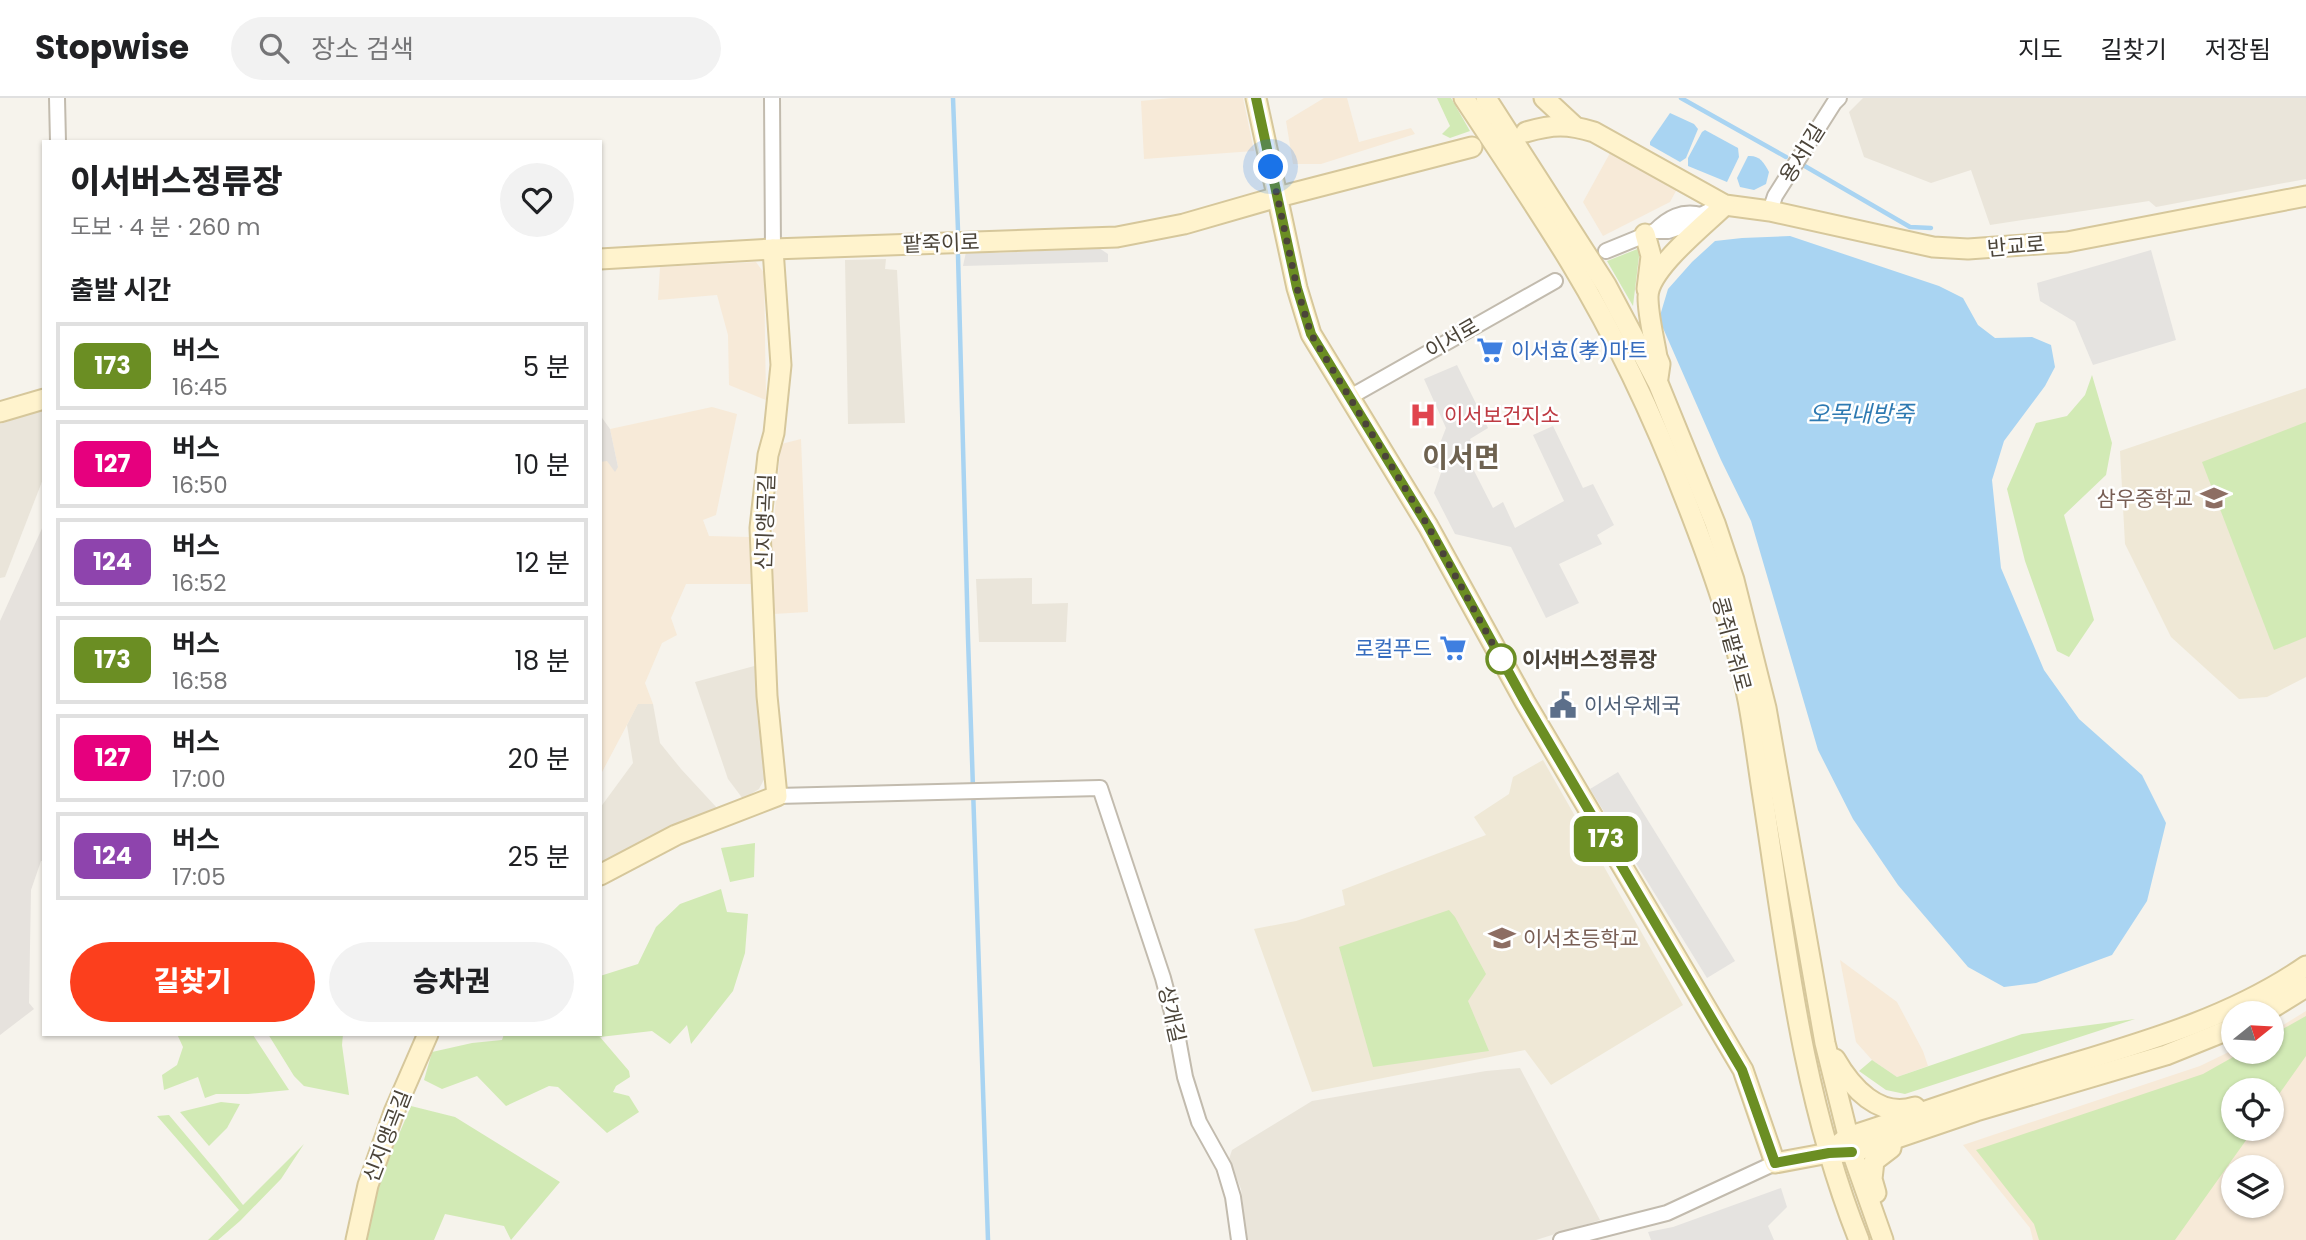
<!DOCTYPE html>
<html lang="ko">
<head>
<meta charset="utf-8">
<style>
  body { margin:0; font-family:Poppins,"Noto Sans KR",sans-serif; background:#f2f2f2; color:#202124; height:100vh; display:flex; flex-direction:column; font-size:26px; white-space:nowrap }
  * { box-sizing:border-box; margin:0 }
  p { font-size:23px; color:#757577 }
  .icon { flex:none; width:38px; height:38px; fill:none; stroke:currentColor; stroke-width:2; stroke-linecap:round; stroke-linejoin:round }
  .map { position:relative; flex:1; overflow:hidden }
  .sheet { position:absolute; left:42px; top:42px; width:560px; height:896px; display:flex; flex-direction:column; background:#fff; border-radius:0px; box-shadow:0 2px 5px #0004 }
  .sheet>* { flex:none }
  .badge { padding:0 14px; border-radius:10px; font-size:24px; line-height:46px }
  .needle { width:46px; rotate:72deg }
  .tools { position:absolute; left:2221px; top:903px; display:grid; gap:14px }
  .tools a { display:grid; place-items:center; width:63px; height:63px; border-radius:50%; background:#fff; box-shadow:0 2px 5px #0004; font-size:35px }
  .you { position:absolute; width:35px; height:35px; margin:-18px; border:5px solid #fff; border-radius:50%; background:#1a73e8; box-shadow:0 0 0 10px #1a73e833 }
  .map>.badge { position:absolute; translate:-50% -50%; box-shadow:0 0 0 4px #fff }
  h2 { padding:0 28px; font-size:26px; line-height:63px }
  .round { display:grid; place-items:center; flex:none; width:74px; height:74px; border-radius:37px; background:#f2f2f2 }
  .headline { display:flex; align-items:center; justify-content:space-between; height:119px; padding:0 28px }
  h1 { font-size:33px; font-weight:800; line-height:52px }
  .action { display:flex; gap:14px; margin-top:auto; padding:14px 28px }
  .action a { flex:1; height:80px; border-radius:42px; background:#fc3f1d; color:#fff; font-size:28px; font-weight:800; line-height:80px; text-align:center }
  .action a+a { background:#f2f2f2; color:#202124 }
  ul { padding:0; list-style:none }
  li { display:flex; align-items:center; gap:21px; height:88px; margin:0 14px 10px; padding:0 14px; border:4px solid #e0e0e0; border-radius:0px }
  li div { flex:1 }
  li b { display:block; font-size:26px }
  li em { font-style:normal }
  li .badge { min-width:77px; font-weight:700; text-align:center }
  header { display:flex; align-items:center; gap:42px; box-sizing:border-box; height:98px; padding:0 35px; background:#fff; border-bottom:2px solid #e0e0e0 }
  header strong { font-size:33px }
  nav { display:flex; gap:38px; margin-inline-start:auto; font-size:24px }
  .search { width:490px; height:63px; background:#f2f2f2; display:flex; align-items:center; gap:18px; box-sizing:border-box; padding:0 24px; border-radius:38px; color:#757577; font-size:26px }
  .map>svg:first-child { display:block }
  .residential { fill:#eae5da }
  .commercial { fill:#f7ead8; fill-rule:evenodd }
  .industrial { fill:#e6e2dd }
  .education { fill:#efe8d6 }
  .green { fill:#d2eab5 }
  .parking { fill:#e5e3e0 }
  .water { fill:#a9d4f2 }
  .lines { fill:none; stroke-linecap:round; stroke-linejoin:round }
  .stream { stroke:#a9d4f2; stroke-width:4.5 }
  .street-casing { stroke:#c2bbae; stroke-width:18 }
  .secondary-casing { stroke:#d6c79b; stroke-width:23 }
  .street { stroke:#fff; stroke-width:14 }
  .secondary { stroke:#fff3cd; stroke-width:19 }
  .line-casing { stroke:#fff; stroke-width:16 }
  .line { stroke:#6b8e23; stroke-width:10 }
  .walk { stroke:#4b4439; stroke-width:7; stroke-dasharray:0 12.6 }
  .stop-dot { fill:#fff; stroke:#6b8e23; stroke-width:3.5 }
  .labels { text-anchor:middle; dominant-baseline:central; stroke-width:5; stroke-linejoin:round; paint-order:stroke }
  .street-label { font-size:21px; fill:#4b4439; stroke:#fff }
  .shop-label { font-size:21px; fill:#366cbe; stroke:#fff; text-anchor:start }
  .health-label { font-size:21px; fill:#be3a42; stroke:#fff; text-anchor:start }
  .education-label { font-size:21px; fill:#785e54; stroke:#fff; text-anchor:end }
  .stop-label { font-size:21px; font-weight:bold; fill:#4b4439; stroke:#fff; text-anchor:start }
  .service-label { font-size:21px; fill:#4e5e75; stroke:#fff; text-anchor:start }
  .water-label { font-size:23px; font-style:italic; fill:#2e7ab2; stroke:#fff }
  .district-label { font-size:28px; font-weight:bold; fill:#6e6250; stroke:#fff }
</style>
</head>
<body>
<header>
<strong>Stopwise</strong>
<div class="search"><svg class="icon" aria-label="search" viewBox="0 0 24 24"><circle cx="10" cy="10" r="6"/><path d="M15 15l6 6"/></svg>장소 검색</div>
<nav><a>지도</a><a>길찾기</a><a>저장됨</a></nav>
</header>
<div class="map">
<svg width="2306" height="1142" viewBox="0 0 2306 1142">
  <rect width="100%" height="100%" fill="#f6f3ec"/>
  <!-- residential -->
  <g class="residential">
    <path d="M 1863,0 L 2306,0 L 2306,81 L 2156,109 L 2149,103 L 1990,127 L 1971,72 L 1931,85 L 1864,59 L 1849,14 Z"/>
    <path d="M 886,161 L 885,171 L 897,172 L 905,325 L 848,326 L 845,162 Z"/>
    <path d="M 44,311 L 43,381 L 5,479 L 0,480 L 0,326 Z"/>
    <path d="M 1032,480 L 1032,506 L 1068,505 L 1066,544 L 979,544 L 976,481 Z"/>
    <path d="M 758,567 L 768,674 L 759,691 L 743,701 L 728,681 L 695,584 Z"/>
    <path d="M 638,605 L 653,606 L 660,645 L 681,671 L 717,710 L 685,722 L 600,766 L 600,710 L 633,665 L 627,627 Z"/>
    <path d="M 1520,970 L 1600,1122 L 1536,1142 L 1247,1142 L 1241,1091 L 1229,1061 L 1232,1052 L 1312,1003 L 1486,973 Z"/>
  </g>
  <!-- commercial -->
  <g class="commercial">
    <path d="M 1171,0 L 1243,0 L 1254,53 L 1144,61 L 1141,3 Z"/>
    <path d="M 1324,0 L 1347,0 L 1359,44 L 1411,30 L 1415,36 L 1321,66 L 1293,66 L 1286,23 Z"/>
    <path d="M 1610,55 L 1677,91 L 1670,104 L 1603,138 L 1583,104 Z"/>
    <path d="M 756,164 L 764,175 L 766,302 L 729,287 L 728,237 L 717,197 L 658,202 L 660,169 Z"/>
    <path d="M 712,309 L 737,316 L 716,417 L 703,422 L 709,438 L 749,439 L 751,486 L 686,486 L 671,520 L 677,537 L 662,545 L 645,585 L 653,606 L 638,606 L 601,676 L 600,364 L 606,362 L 618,369 L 610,331 Z"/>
    <path d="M 801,341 L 808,514 L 773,516 L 772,444 L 781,346 Z"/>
    <path d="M 1840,862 L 1897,904 L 1923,953 L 1928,968 L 1897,979 L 1872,962 L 1856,944 Z"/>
    <path d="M 2306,913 L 2306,1142 L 2033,1142 L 2030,1130 L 1963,1047 L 2200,968 L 2233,952 L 2272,954 L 2272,934 ZM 2233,992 L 2272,992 L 2272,1031 L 2233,1031 ZM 2233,1069 L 2272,1069 L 2272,1108 L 2233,1108 Z"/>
  </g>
  <!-- industrial -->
  <g class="industrial">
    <path d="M 600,317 L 610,331 L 618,369 L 615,374 L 607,363 L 600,364 Z"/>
    <path d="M 44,426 L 44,763 L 41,763 L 31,792 L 29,905 L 34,911 L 0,937 L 0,523 Z"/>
  </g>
  <!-- education -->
  <g class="education">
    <path d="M 2306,290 L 2306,579 L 2267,599 L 2239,601 L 2171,539 L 2125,446 L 2120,353 Z"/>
    <path d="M 1543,662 L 1683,907 L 1551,987 L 1525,952 L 1312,994 L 1254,831 L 1296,823 L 1345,807 L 1342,792 L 1486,737 L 1474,719 L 1509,696 L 1513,679 Z"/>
  </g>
  <!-- green -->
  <g class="green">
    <path d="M 1437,0 L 1451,0 L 1470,33 L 1450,40 L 1442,36 L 1450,28 Z"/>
    <path d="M 1640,150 L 1633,208 L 1607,163 Z"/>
    <path d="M 2092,277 L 2112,345 L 2106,377 L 2064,417 L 2094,522 L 2069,559 L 2057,553 L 2025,463 L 2007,391 L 2036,325 L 2067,318 L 2085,297 Z"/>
    <path d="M 2306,324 L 2306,539 L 2274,552 L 2202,364 Z"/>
    <path d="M 755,745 L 754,779 L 730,784 L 721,750 Z"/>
    <path d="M 721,791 L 727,814 L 748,816 L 745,855 L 733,893 L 691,946 L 687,927 L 670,946 L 652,933 L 600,939 L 629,973 L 630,979 L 616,988 L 613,994 L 629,998 L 639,1014 L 607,1035 L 558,989 L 549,988 L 506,1008 L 477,978 L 442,991 L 424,982 L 432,954 L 472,945 L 502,942 L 504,936 L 600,936 L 600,878 L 638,866 L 656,829 L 680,806 Z"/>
    <path d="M 1449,812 L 1455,819 L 1486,876 L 1468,903 L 1489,953 L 1373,969 L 1339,849 Z"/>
    <path d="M 2306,918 L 2306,958 L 2272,1006 L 2272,992 L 2233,992 L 2233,1031 L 2254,1031 L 2175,1142 L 2039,1142 L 2034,1126 L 1976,1052 L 2203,976 L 2242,954 L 2272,954 L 2272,937 Z"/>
    <path d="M 2135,921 L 1905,996 L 1886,992 L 1859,973 L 1872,962 L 1897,979 L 2022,936 Z"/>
    <path d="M 177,936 L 253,937 L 289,992 L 248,996 L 216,996 L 205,1000 L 198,979 L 164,992 L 162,977 L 177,967 L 183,949 Z"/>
    <path d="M 268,936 L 343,936 L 342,947 L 349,997 L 304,988 L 294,978 Z"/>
    <path d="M 221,1004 L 240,1006 L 227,1030 L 209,1048 L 180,1014 Z"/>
    <path d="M 411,1008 L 455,1019 L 560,1084 L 511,1142 L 504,1128 L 445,1116 L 434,1142 L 366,1142 L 379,1083 Z"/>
    <path d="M 169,1017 L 217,1074 L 243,1107 L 304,1046 L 281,1081 L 240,1123 L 218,1142 L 208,1142 L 239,1112 L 157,1018 Z"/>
  </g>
  <!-- parking -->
  <g class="parking">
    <path d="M 1099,150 L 1108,156 L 1108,164 L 963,168 L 966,154 L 1000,155 Z"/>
    <path d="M 2151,152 L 2176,242 L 2093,267 L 2075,224 L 2040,203 L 2037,185 Z"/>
    <path d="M 1457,267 L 1488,330 L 1470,341 L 1474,351 L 1466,357 L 1493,410 L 1503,404 L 1515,430 L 1564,403 L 1533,337 L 1553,328 L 1583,390 L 1593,386 L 1614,427 L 1597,437 L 1602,446 L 1559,466 L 1579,505 L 1546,520 L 1511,449 L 1455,436 L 1434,395 L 1442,372 L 1431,368 L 1446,330 L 1424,281 Z"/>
    <path d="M 1618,674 L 1735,863 L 1707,880 L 1590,691 Z"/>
    <path d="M 1781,1090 L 1787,1109 L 1768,1128 L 1774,1142 L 1651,1142 L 1648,1134 L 1673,1129 Z"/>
  </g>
  <!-- water -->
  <g class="water">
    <path d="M 1670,15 L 1694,26 L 1698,31 L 1686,60 L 1680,64 L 1650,47 L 1650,44 Z"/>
    <path d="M 1705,32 L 1738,50 L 1739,59 L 1727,84 L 1688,68 L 1688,60 L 1702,34 Z"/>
    <path d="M 1748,58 C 1759,57 1764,64 1769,74 L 1766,86 L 1754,92 L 1740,89 L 1737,80 Z"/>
    <path d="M 1790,138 L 1939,188 L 1963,200 L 1978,227 L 1995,240 L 2032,239 L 2051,247 L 2055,269 L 2045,288 L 2004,343 L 1992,382 L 2001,470 L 2044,572 L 2079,621 L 2142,677 L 2166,725 L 2147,803 L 2112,857 L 2036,885 L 2004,889 L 1968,869 L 1898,787 L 1853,721 L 1818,652 L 1751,423 L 1721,362 L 1659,221 L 1668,191 L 1692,164 L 1715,143 L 1742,140 Z"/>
  </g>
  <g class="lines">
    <!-- stream -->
    <g class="stream">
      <path d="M 953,0 L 958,132"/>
      <path d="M 1681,0 L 1786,59"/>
      <path d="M 1803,67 L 1910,129 L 1931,130"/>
      <path d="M 958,157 L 968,540 L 988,1142"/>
    </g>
    <defs>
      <g id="street">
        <path d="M 57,0 L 58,44"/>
        <path d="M 772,0 L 773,151"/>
        <path d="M 1770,113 L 1775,98 L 1834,5 L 1839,0"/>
        <path d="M 1655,133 C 1668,120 1682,112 1701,117"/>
        <path d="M 1606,153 L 1655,133 L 1668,133 L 1689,126 L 1701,117 L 1711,112"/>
        <path d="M 1350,299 L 1555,183"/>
        <path d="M 777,698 L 1100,690 L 1163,880 L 1176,930 L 1185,979 L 1199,1024 L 1224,1069 L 1233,1099 L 1239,1142"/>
        <path d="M 1561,1142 L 1667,1115 L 1775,1065"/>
      </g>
      <g id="secondary">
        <path d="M 1256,0 L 1297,190 L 1311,236 L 1428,428 L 1525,604 L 1743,972 L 1775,1065 L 1829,1055 L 1852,1054 L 1882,1045 L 1976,1013 L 2166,957 L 2233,930"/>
        <path d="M 1464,0 C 1500,55 1537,109 1571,165 C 1617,241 1654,320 1686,403 C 1711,467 1735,534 1748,602 C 1754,634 1758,667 1763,699 C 1786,849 1802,1000 1859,1142"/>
        <path d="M 1486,0 L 1606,187 L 1658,285 L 1715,425 L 1734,482 L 1766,610 L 1825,945 L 1852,1054 L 1883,1142"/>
        <path d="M 1544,0 L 1573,27"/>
        <path d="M 1526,34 C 1553,26 1568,26 1594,34 L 1725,107 L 1770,113 L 1933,149 L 1968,151 L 2067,144 L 2306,98"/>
        <path d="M 1645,136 L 1651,158 L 1647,191"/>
        <path d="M 600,161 L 773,151 L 1117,139 L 1184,126 L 1278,99 L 1472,49"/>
        <path d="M 1658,280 L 1660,266 L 1657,259 C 1654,240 1648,218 1648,199 C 1648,171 1706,126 1725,107"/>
        <path d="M 0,314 L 44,301"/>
        <path d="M 600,777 L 676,737 L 777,698 L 767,598 L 760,430 L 768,357 L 774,335 L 781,267 L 773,151"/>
        <path d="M 2264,915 L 2306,889"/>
        <path d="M 1835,961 C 1851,989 1879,1021 1915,1009 L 1916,1013"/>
        <path d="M 1838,1047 L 1848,1039 C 1911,1019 1973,996 2035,977 C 2129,948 2225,924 2306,868"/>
        <path d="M 1876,1095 L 1872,1081 L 1874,1063 L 1891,1050 L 1892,1041"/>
        <path d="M 356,1142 L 368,1087 L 394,1014 L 428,936"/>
      </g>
    </defs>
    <!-- street casing -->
    <use href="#street" class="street-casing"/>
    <!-- secondary casing -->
    <use href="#secondary" class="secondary-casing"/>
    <!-- street -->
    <use href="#street" class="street"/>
    <!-- secondary -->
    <use href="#secondary" class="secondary"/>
  </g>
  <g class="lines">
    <defs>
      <path id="line" d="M 1256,0 L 1297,190 L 1311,236 L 1428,428 L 1525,604 L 1742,972 L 1775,1065 L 1829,1055 L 1852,1054"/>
    </defs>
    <!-- line casing -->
    <use href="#line" class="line-casing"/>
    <!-- line -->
    <use href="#line" class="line"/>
    <!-- walk -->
    <path class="walk" d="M 1271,69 L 1297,190 L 1311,236 L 1428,428 L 1501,561"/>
  </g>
  <!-- icons -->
  <defs>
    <symbol id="supermarket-bare" viewBox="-9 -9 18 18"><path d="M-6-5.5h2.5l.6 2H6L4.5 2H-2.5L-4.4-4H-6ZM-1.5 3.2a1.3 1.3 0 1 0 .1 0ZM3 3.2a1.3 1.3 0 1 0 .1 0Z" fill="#3f7fe0" stroke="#fff" stroke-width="2.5" paint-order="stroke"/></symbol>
    <symbol id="hospital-bare" viewBox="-9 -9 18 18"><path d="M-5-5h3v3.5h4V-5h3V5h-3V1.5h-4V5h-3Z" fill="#e0444e" stroke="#fff" stroke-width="2.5" paint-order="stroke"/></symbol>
    <symbol id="school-bare" viewBox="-9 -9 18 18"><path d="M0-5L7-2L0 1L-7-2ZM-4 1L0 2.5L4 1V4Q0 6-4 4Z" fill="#8d6e63" stroke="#fff" stroke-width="2.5" paint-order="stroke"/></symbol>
    <symbol id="civic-bare" viewBox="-9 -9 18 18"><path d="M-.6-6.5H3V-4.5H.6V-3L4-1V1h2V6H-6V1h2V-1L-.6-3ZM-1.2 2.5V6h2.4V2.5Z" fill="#5c6f8a" stroke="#fff" stroke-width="2.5" paint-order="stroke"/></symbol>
  </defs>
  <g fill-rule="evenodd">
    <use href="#supermarket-bare" x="1471" y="233" width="38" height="38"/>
    <use href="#hospital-bare" x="1404" y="298" width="38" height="38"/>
    <use href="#school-bare" x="2195" y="381" width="38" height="38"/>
    <use href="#supermarket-bare" x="1434" y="531" width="38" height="38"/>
    <use href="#civic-bare" x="1544" y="588" width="38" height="38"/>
    <use href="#school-bare" x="1483" y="821" width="38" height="38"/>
  </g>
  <!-- markers -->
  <circle class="stop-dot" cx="1501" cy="561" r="14"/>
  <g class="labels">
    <!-- street labels -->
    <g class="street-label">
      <text transform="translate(1802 55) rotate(-58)">용서1길</text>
      <text transform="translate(941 145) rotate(-2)">팥죽이로</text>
      <text transform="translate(2016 148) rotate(-5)">반교로</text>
      <text transform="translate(1452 240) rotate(-30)">이서로</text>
      <text transform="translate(765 424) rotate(-88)">신지앵곡길</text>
      <text transform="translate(1732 546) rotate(75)">콩쥐팥쥐로</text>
      <text transform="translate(1172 916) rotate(77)">상개길</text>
      <text transform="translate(387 1038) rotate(-69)">신지앵곡길</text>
    </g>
    <!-- shop labels -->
    <g class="shop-label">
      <text x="1511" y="252">이서효(孝)마트</text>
      <text x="1432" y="550" text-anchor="end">로컬푸드</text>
    </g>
    <!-- health labels -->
    <g class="health-label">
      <text x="1444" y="317">이서보건지소</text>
    </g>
    <!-- education labels -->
    <g class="education-label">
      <text x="2193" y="400">삼우중학교</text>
      <text x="1523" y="840" text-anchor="start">이서초등학교</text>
    </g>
    <!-- stop labels -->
    <g class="stop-label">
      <text x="1522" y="561">이서버스정류장</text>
    </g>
    <!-- service labels -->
    <g class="service-label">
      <text x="1584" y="607">이서우체국</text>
    </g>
    <!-- water labels -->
    <g class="water-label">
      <text x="1861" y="316">오목내방죽</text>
    </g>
    <!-- district labels -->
    <g class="district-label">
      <text x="1461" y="359">이서면</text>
    </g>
  </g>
</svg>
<div class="tools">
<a><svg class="needle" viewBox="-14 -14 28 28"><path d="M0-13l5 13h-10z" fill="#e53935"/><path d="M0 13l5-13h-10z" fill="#757577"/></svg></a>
<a><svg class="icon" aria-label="locate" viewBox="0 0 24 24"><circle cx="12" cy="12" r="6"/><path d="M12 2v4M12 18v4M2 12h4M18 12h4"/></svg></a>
<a><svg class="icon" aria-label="layers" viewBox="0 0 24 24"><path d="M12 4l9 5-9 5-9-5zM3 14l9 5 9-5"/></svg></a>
</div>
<div class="you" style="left:1271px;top:69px"></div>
<b class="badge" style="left:1606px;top:741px;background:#6b8e23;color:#fff">173</b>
<section class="sheet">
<div class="headline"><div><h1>이서버스정류장</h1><p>도보 · 4 분 · 260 m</p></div><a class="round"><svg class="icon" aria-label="heart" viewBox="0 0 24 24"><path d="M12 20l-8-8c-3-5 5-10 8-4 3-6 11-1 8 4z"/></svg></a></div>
<h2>출발 시간</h2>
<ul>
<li><span class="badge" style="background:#6b8e23;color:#fff">173</span><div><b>버스</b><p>16:45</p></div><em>5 분</em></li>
<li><span class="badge" style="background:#e6007e;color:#fff">127</span><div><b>버스</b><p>16:50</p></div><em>10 분</em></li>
<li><span class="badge" style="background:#8e44ad;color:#fff">124</span><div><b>버스</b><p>16:52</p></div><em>12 분</em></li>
<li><span class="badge" style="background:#6b8e23;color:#fff">173</span><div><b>버스</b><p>16:58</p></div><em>18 분</em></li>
<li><span class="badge" style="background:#e6007e;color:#fff">127</span><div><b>버스</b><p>17:00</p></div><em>20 분</em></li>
<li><span class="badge" style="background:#8e44ad;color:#fff">124</span><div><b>버스</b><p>17:05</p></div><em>25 분</em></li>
</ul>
<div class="action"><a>길찾기</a><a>승차권</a></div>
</section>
</div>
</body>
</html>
